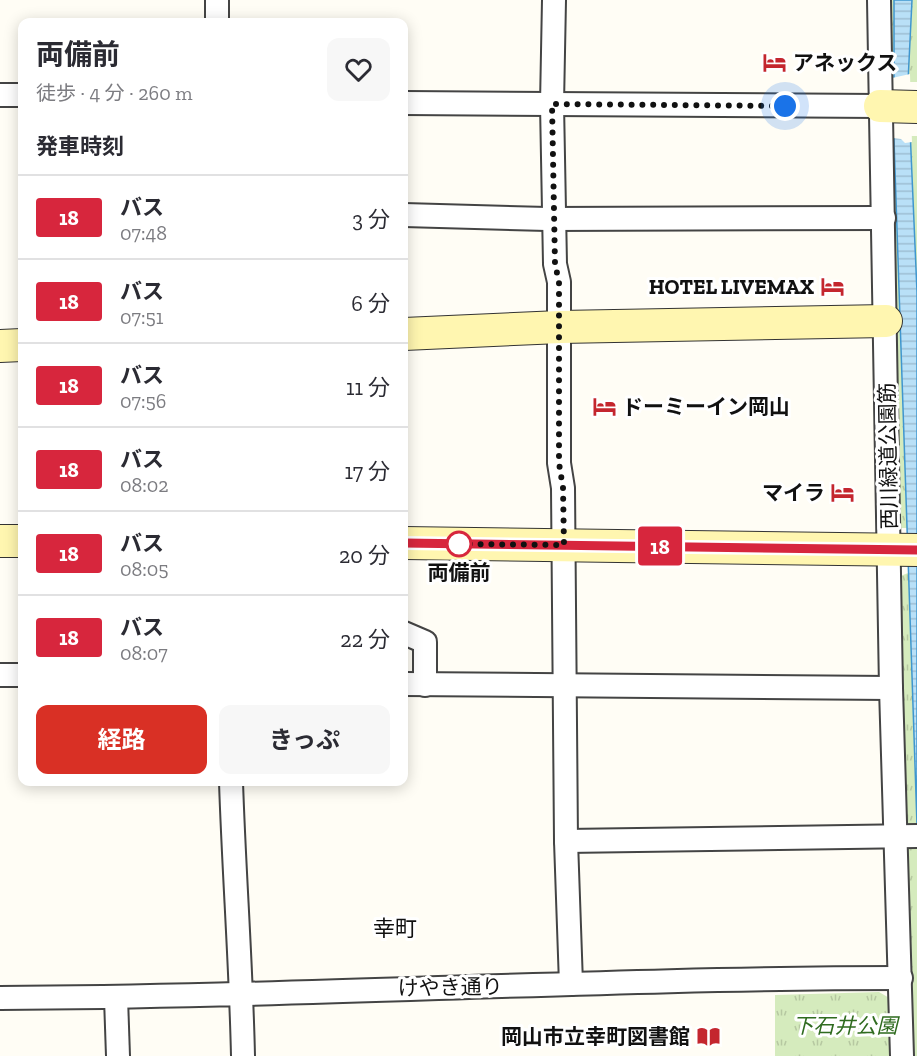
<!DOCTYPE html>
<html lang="ja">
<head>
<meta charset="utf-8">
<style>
  body { margin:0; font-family:"Zilla Slab","Noto Sans JP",serif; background:#f7f7f7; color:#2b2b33; height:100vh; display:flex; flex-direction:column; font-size:22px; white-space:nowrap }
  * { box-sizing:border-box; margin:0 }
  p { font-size:20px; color:#7c7c81 }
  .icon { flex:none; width:33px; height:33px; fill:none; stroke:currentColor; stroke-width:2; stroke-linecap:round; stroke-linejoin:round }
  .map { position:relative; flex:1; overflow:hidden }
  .drawer { position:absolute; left:18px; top:18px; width:390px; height:768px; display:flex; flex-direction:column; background:#fff; border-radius:12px; box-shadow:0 3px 15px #0003 }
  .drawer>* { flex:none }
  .badge { padding:0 12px; border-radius:4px; font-size:21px; line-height:39px }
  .you { position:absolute; width:30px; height:30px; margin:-15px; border:4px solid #fff; border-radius:50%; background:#1a73e8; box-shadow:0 0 0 9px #1a73e833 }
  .map>.badge { position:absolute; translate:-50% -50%; box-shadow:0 0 0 3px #fff }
  h2 { padding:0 18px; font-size:22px; line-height:54px }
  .round { display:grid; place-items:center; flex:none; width:63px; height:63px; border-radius:12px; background:#f7f7f7 }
  .overview { display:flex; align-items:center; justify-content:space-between; height:102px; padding:0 18px }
  h1 { font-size:28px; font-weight:700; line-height:45px }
  .action { display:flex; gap:12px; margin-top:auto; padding:12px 18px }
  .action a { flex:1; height:69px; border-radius:12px; background:#d93025; color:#fff; font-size:24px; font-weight:700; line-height:69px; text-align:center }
  .action a+a { background:#f7f7f7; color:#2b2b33 }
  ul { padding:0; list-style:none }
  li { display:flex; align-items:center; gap:18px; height:84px; padding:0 18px; border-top:2px solid #e1e1e2 }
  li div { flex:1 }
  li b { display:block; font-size:22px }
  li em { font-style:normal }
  li .badge { min-width:66px; font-weight:700; text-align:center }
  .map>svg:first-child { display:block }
  .park { fill:url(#park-tufts) }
  .water { fill:url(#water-rules); stroke:#3f96cf; stroke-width:1.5 }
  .pier { fill:#fffdf5 }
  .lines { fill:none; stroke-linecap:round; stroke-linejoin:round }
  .street-casing { stroke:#444; stroke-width:26 }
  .secondary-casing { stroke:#333; stroke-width:34 }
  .street { stroke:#fff; stroke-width:22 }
  .secondary { stroke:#fff6b0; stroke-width:32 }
  .line-casing { stroke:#fff; stroke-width:14 }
  .line { stroke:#d7263d; stroke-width:9 }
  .walk { stroke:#111; stroke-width:6; stroke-dasharray:0 10.8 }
  .stop-dot { fill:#fff; stroke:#d7263d; stroke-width:3 }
  .labels { text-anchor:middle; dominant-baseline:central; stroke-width:6; stroke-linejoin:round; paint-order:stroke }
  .poi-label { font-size:21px; font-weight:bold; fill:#111; stroke:#fff; text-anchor:end }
  .street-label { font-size:21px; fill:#111; stroke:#fff }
  .stop-label { font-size:21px; font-weight:bold; fill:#111; stroke:#fff }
  .park-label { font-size:21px; font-style:italic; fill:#2f6b1f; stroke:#fff }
  .neighbourhood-label { font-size:22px; fill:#111; stroke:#fff }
</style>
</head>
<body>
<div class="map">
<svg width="917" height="1056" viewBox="0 0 917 1056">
  <defs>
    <pattern id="park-tufts" width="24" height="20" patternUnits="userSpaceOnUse" patternTransform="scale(1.5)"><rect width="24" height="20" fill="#d5ebbd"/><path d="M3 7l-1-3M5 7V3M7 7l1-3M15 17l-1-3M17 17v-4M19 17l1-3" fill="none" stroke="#b6c8a1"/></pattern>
    <pattern id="water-rules" width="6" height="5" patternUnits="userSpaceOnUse" patternTransform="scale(1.5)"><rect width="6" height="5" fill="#b9e0f7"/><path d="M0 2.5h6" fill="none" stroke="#9ebfd3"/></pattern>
  </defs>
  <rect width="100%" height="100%" fill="#fffdf5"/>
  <!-- park -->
  <g class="park">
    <path d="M 889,0 L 917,0 L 917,82 L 888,82 Z"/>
    <path d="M 889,136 L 917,136 L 917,528 L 899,528 Z"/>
    <path d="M 908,573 L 917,573 L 917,829 L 905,825 L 898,577 Z"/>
    <path d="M 917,843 L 917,1056 L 910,1056 L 907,851 L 908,846 Z"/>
    <path d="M 879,992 L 891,999 L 892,1056 L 775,1056 L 775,995 Z"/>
  </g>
  <!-- water -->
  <path class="water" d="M 894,0 L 912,0 L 908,82 L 917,292 L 917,825 L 894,140 Z"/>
  <!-- pier -->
  <path class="pier" d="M 910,74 L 912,142 L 905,143 L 901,139 L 893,138 L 892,78 Z"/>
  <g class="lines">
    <defs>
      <g id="street">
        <path d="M 217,0 L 217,22"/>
        <path d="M 554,0 L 552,104 L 555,264 L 559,282 L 559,463 L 563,488 L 566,841 L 571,984"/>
        <path d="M 879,0 L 891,688 L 902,1056"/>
        <path d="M 0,95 L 22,95"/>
        <path d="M 404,103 L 880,106"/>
        <path d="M 404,215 L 547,219 L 884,218"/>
        <path d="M 404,633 L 425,642 L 425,685"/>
        <path d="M 0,675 L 22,675"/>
        <path d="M 404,684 L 891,688"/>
        <path d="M 231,782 C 234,873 241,964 243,1056"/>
        <path d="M 566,841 L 917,836"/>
        <path d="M 0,998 C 300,997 601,978 901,978"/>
        <path d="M 116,998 L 118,1056"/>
      </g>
      <g id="secondary">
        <path d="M 880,106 L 917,107"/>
        <path d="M 404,334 L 560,327 L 886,321"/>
        <path d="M 0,346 L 22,345"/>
        <path d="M 0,541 L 22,541"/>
        <path d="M 404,543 L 917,550"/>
      </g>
    </defs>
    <!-- street casing -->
    <use href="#street" class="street-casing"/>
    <!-- secondary casing -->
    <use href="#secondary" class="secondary-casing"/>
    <!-- street -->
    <use href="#street" class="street"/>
    <!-- secondary -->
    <use href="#secondary" class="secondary"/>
  </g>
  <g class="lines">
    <defs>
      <path id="line" d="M 404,543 L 917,550"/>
    </defs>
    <!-- line casing -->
    <use href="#line" class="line-casing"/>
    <!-- line -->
    <use href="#line" class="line"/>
    <!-- walk -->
    <path class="walk" d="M 459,544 L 564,545 L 563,488 L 559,463 L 559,282 L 555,264 L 552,104 L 785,106"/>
  </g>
  <!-- icons -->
  <defs>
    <symbol id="hotel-bare" viewBox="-9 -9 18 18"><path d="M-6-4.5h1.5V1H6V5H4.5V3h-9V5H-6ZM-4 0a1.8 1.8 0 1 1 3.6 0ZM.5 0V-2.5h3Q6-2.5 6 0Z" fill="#c4262e" stroke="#fff" stroke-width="2.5" paint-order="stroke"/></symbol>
    <symbol id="library-bare" viewBox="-9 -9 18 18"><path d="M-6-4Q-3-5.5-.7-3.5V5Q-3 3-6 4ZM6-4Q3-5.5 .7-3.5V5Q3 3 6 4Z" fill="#c4262e" stroke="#fff" stroke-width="2.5" paint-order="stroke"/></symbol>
  </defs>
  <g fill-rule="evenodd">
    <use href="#hotel-bare" x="758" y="46" width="33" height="33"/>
    <use href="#hotel-bare" x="816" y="270" width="33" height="33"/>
    <use href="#hotel-bare" x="588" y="390" width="33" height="33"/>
    <use href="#hotel-bare" x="826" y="476" width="33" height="33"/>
    <use href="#library-bare" x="692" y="1020" width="33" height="33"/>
  </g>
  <!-- markers -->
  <circle class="stop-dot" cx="459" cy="544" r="12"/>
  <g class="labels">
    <!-- poi labels -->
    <g class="poi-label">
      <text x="793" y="62" text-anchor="start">アネックス</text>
      <text x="814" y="286">HOTEL LIVEMAX</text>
      <text x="622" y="406" text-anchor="start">ドーミーイン岡山</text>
      <text x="825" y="492">マイラ</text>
      <text x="690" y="1036">岡山市立幸町図書館</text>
    </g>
    <!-- street labels -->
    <g class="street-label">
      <text transform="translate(888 456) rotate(-91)">西川緑道公園筋</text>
      <text transform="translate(450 987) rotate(-1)">けやき通り</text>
    </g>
    <!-- stop labels -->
    <g class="stop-label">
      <text x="459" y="572">両備前</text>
    </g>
    <!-- park labels -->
    <g class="park-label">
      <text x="845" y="1025">下石井公園</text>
    </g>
    <!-- neighbourhood labels -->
    <g class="neighbourhood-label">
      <text x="395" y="928">幸町</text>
    </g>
  </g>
</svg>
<div class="you" style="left:785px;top:106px"></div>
<b class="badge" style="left:660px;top:546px;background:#d7263d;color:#fff">18</b>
<section class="drawer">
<div class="overview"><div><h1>両備前</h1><p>徒歩 · 4 分 · 260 m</p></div><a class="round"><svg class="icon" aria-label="heart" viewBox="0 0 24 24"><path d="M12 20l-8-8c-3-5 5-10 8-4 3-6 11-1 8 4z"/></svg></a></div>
<h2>発車時刻</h2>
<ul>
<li><span class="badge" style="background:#d7263d;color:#fff">18</span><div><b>バス</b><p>07:48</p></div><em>3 分</em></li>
<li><span class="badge" style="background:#d7263d;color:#fff">18</span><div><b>バス</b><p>07:51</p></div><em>6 分</em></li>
<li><span class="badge" style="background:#d7263d;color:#fff">18</span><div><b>バス</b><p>07:56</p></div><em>11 分</em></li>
<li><span class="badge" style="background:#d7263d;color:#fff">18</span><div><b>バス</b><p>08:02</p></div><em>17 分</em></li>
<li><span class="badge" style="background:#d7263d;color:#fff">18</span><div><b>バス</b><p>08:05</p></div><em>20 分</em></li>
<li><span class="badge" style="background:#d7263d;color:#fff">18</span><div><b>バス</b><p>08:07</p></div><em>22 分</em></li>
</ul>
<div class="action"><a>経路</a><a>きっぷ</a></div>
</section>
</div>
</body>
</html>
